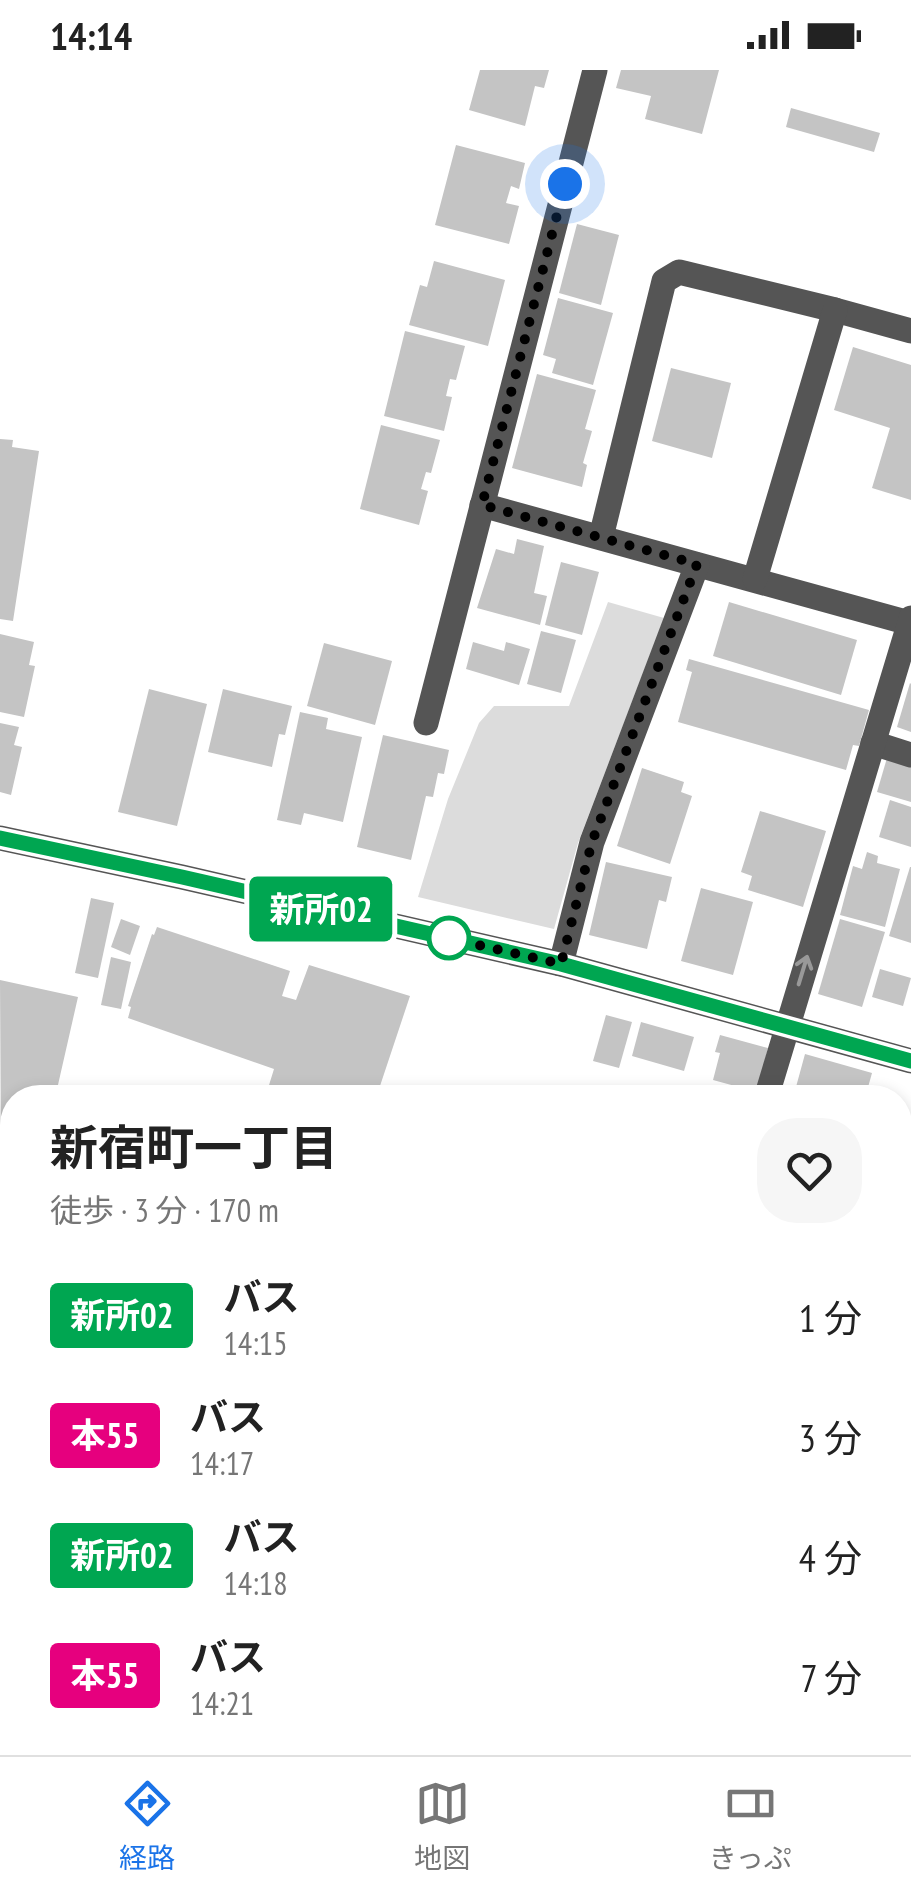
<!DOCTYPE html>
<html lang="ja">
<head>
<meta charset="utf-8">
<style>
  body { margin:0; font-family:"PT Sans Narrow","Noto Sans JP",sans-serif; background:#f6f6f6; color:#222; height:100vh; display:flex; flex-direction:column; font-size:38px; white-space:nowrap }
  * { box-sizing:border-box; margin:0 }
  p { font-size:32px; color:#767676 }
  .icon { flex:none; width:55px; height:55px; fill:none; stroke:currentColor; stroke-width:2; stroke-linecap:round; stroke-linejoin:round }
  .map { position:relative; flex:1; overflow:hidden }
  .side { position:absolute; left:0px; top:1015px; width:912px; height:670px; display:flex; flex-direction:column; background:#fff; border-radius:40px 40px 0 0; box-shadow:0 5px 15px #0003 }
  .side>* { flex:none }
  .badge { padding:0 20px; border-radius:8px; font-size:35px; line-height:65px }
  .you { position:absolute; width:50px; height:50px; margin:-25px; border:8px solid #fff; border-radius:50%; background:#1a73e8; box-shadow:0 0 0 15px #1a73e833 }
  .map>.badge { position:absolute; translate:-50% -50%; box-shadow:0 0 0 5px #fff }
  .round { display:grid; place-items:center; flex:none; width:105px; height:105px; border-radius:40px; background:#f6f6f6 }
  .overview { display:flex; align-items:center; justify-content:space-between; height:170px; padding:0 50px }
  h1 { font-size:48px; font-weight:700; line-height:75px }
  ul { padding:0; list-style:none }
  li { display:flex; align-items:center; gap:30px; height:120px; padding:0 50px }
  li div { flex:1 }
  li b { display:block; font-size:38px }
  li em { font-style:normal }
  li .badge { min-width:110px; font-weight:700; text-align:center }
  .status { display:flex; justify-content:space-between; align-items:center; height:70px; padding:0 50px; background:#fff; direction:ltr }
  .status svg { height:28px; fill:currentColor }
  .tabs { display:flex; justify-content:space-around; align-items:center; height:140px; border-top:2px solid #e0e0e0; background:#fff; font-size:28px; color:#767676 }
  .tabs a { display:grid; justify-items:center; gap:5px }
  .tabs .on { color:#1a73e8 }
  .map>svg:first-child { display:block }
  .green { fill:#dcdcdc }
  .building { fill:#c4c4c4 }
  .lines { fill:none; stroke-linecap:round; stroke-linejoin:round }
  .minor { stroke:#555; stroke-width:25 }
  .oneway { stroke:#999 }
  .line-casing { stroke:#fff; stroke-width:22 }
  .line { stroke:#00a651; stroke-width:15 }
  .walk { stroke:#000; stroke-width:10; stroke-dasharray:0 18 }
  .stop-dot { fill:#fff; stroke:#00a651; stroke-width:5 }
</style>
</head>
<body>
<div class="status"><b>14:14</b><svg viewBox="0 0 49 12"><path d="M0 12V9h3v3zM5 12V6h3v6zM10 12V3h3v9zM15 12V0h3v12zM26 1h20v11H26zM47 4h2v5h-2z"/></svg></div>
<div class="map">
<svg width="911" height="1685" viewBox="0 0 911 1685">
  <rect width="100%" height="100%" fill="#fff"/>
  <!-- green -->
  <path class="green" d="M 608,532 L 664,548 L 578,773 L 554,859 L 418,827 L 448,729 L 479,653 L 494,636 L 569,636 Z"/>
  <!-- building -->
  <g class="building">
    <path d="M 480,0 L 549,0 L 544,18 L 535,16 L 525,56 L 469,40 Z"/>
    <path d="M 621,0 L 719,0 L 702,64 L 645,49 L 651,26 L 616,18 Z"/>
    <path d="M 791,38 L 880,63 L 874,82 L 786,57 Z"/>
    <path d="M 456,75 L 525,93 L 519,119 L 511,116 L 506,133 L 519,136 L 509,174 L 435,155 Z"/>
    <path d="M 577,154 L 619,165 L 601,235 L 559,223 Z"/>
    <path d="M 434,191 L 505,210 L 488,276 L 409,255 L 420,215 L 427,217 Z"/>
    <path d="M 558,228 L 613,243 L 593,315 L 552,303 L 556,289 L 543,285 Z"/>
    <path d="M 405,261 L 465,276 L 456,310 L 450,309 L 446,326 L 452,327 L 444,361 L 384,346 Z"/>
    <path d="M 853,277 L 911,295 L 911,430 L 872,418 L 890,358 L 834,340 Z"/>
    <path d="M 671,298 L 731,313 L 712,388 L 652,371 Z"/>
    <path d="M 537,304 L 596,320 L 585,359 L 592,361 L 583,393 L 587,395 L 582,417 L 512,398 Z"/>
    <path d="M 381,355 L 440,370 L 431,403 L 426,402 L 421,419 L 428,421 L 419,455 L 360,439 Z"/>
    <path d="M 0,369 L 13,370 L 12,377 L 39,381 L 13,551 L 0,549 Z"/>
    <path d="M 517,469 L 544,476 L 534,523 L 547,526 L 540,555 L 477,538 L 496,479 L 514,484 Z"/>
    <path d="M 561,492 L 599,502 L 582,565 L 545,555 Z"/>
    <path d="M 729,532 L 857,570 L 841,625 L 713,586 Z"/>
    <path d="M 541,561 L 576,570 L 561,623 L 527,614 Z"/>
    <path d="M 0,564 L 34,572 L 29,595 L 35,596 L 24,647 L 0,642 Z"/>
    <path d="M 473,572 L 504,581 L 506,572 L 530,579 L 519,615 L 466,599 Z"/>
    <path d="M 324,573 L 392,591 L 375,655 L 307,636 Z"/>
    <path d="M 689,589 L 869,640 L 859,676 L 853,675 L 846,700 L 678,652 L 692,602 L 686,600 Z"/>
    <path d="M 910,613 L 911,614 L 911,662 L 897,657 Z"/>
    <path d="M 149,619 L 207,634 L 177,756 L 118,742 Z"/>
    <path d="M 223,619 L 292,636 L 285,665 L 279,664 L 272,697 L 208,682 Z"/>
    <path d="M 300,642 L 328,648 L 326,659 L 362,667 L 343,752 L 304,743 L 301,755 L 277,750 Z"/>
    <path d="M 0,653 L 19,657 L 14,675 L 22,677 L 11,725 L 0,722 Z"/>
    <path d="M 383,665 L 449,680 L 444,704 L 438,703 L 433,727 L 426,726 L 411,790 L 357,777 Z"/>
    <path d="M 887,688 L 911,696 L 911,732 L 877,722 Z"/>
    <path d="M 642,698 L 684,712 L 681,722 L 692,726 L 670,794 L 617,776 Z"/>
    <path d="M 890,730 L 911,737 L 911,777 L 879,767 Z"/>
    <path d="M 760,741 L 826,761 L 803,837 L 748,820 L 752,806 L 741,802 Z"/>
    <path d="M 867,782 L 878,786 L 877,793 L 900,799 L 885,857 L 840,845 L 853,796 L 862,799 Z"/>
    <path d="M 606,792 L 672,807 L 666,832 L 659,830 L 647,879 L 589,865 Z"/>
    <path d="M 910,797 L 911,797 L 911,873 L 889,866 Z"/>
    <path d="M 701,818 L 753,832 L 733,905 L 681,891 Z"/>
    <path d="M 91,828 L 114,833 L 98,908 L 75,903 Z"/>
    <path d="M 121,849 L 140,856 L 130,885 L 111,877 Z"/>
    <path d="M 840,849 L 885,862 L 862,937 L 818,924 Z"/>
    <path d="M 157,857 L 290,901 L 282,926 L 296,930 L 309,895 L 410,926 L 376,1028 L 265,1028 L 274,999 L 128,948 L 131,937 L 128,936 L 152,864 L 154,865 Z"/>
    <path d="M 111,887 L 131,892 L 121,939 L 101,935 Z"/>
    <path d="M 880,899 L 911,908 L 903,936 L 872,927 Z"/>
    <path d="M 0,910 L 78,927 L 55,1028 L 12,1028 L 12,1218 L 2,1267 Z"/>
    <path d="M 606,945 L 632,952 L 619,998 L 593,991 Z"/>
    <path d="M 641,952 L 694,967 L 684,1001 L 632,986 Z"/>
    <path d="M 720,965 L 768,978 L 757,1022 L 713,1010 L 720,983 L 715,982 Z"/>
    <path d="M 805,984 L 872,1003 L 865,1028 L 793,1028 Z"/>
    <path d="M 706,1015 L 748,1026 L 748,1028 L 703,1028 Z"/>
    <path d="M 553,1021 L 554,1028 L 476,1028 L 478,1023 Z"/>
    <path d="M 900,1170 L 911,1173 L 911,1268 L 900,1265 Z"/>
    <path d="M 900,1270 L 911,1273 L 911,1334 L 900,1331 Z"/>
    <path d="M 0,1354 L 12,1357 L 12,1407 L 3,1450 L 0,1449 Z"/>
    <path d="M 31,1672 L 99,1672 L 95,1685 L 28,1685 Z"/>
    <path d="M 225,1672 L 262,1672 L 304,1685 L 257,1685 L 224,1676 Z"/>
    <path d="M 408,1672 L 533,1672 L 530,1685 L 404,1685 Z"/>
    <path d="M 832,1672 L 897,1672 L 894,1685 L 829,1685 Z"/>
  </g>
  <g class="lines">
    <!-- minor -->
    <g class="minor">
      <path d="M 482,435 L 909,553"/>
      <path d="M 601,467 L 664,211 L 679,202 L 835,240 L 911,261"/>
      <path d="M 755,509 L 835,240"/>
      <path d="M 426,653 L 595,0"/>
      <path d="M 873,673 L 911,685"/>
      <path d="M 0,768 L 182,807 L 561,894 L 911,991"/>
      <path d="M 561,894 L 592,772 L 697,495"/>
      <path d="M 766,1028 L 911,548"/>
      <path d="M 0,1472 L 12,1475"/>
      <path d="M 900,1630 L 911,1632"/>
      <path d="M 584,1685 L 588,1672"/>
    </g>
  </g>
  <!-- one-way arrows -->
  <defs><path id="oneway-shaft" d="M-6 0H5M1.5-3L5.5 0L1.5 3" fill="none" stroke-width="1.6" stroke-linecap="round" stroke-linejoin="round" transform="scale(2.5)"/></defs>
  <use class="oneway" href="#oneway-shaft" transform="translate(803 900) rotate(-73)"/>
  <g class="lines">
    <defs>
      <path id="line" d="M 0,768 L 182,807 L 561,894 L 911,991"/>
    </defs>
    <!-- line casing -->
    <use href="#line" class="line-casing"/>
    <!-- line -->
    <use href="#line" class="line"/>
    <!-- walk -->
    <path class="walk" d="M 449,868 L 447,868 L 561,894 L 592,772 L 697,494 L 482,435 L 565,114"/>
  </g>
  <!-- markers -->
  <circle class="stop-dot" cx="449" cy="868" r="20"/>
</svg>
<div class="you" style="left:565px;top:114px"></div>
<b class="badge" style="left:321px;top:839px;background:#00a651;color:#fff">新所02</b>
<section class="side">
<div class="overview"><div><h1>新宿町一丁目</h1><p>徒歩 · 3 分 · 170 m</p></div><a class="round"><svg class="icon" aria-label="heart" viewBox="0 0 24 24"><path d="M12 20l-8-8c-3-5 5-10 8-4 3-6 11-1 8 4z"/></svg></a></div>
<ul>
<li><span class="badge" style="background:#00a651;color:#fff">新所02</span><div><b>バス</b><p>14:15</p></div><em>1 分</em></li>
<li><span class="badge" style="background:#e6007e;color:#fff">本55</span><div><b>バス</b><p>14:17</p></div><em>3 分</em></li>
<li><span class="badge" style="background:#00a651;color:#fff">新所02</span><div><b>バス</b><p>14:18</p></div><em>4 分</em></li>
<li><span class="badge" style="background:#e6007e;color:#fff">本55</span><div><b>バス</b><p>14:21</p></div><em>7 分</em></li>
</ul>
</section>
</div>
<nav class="tabs">
<a class="on"><svg class="icon" aria-label="directions" viewBox="0 0 24 24"><path d="M12 3l9 9-9 9-9-9zM9 14v-3h6M13 9l2 2-2 2"/></svg>経路</a>
<a><svg class="icon" aria-label="map" viewBox="0 0 24 24"><path d="M3 6l6-2 6 2 6-2v14l-6 2-6-2-6 2zM9 4v14M15 6v14"/></svg>地図</a>
<a><svg class="icon" aria-label="tickets" viewBox="0 0 24 24"><path d="M3 7h18v10H3zM15 7v10"/></svg>きっぷ</a>
</nav>
</body>
</html>
